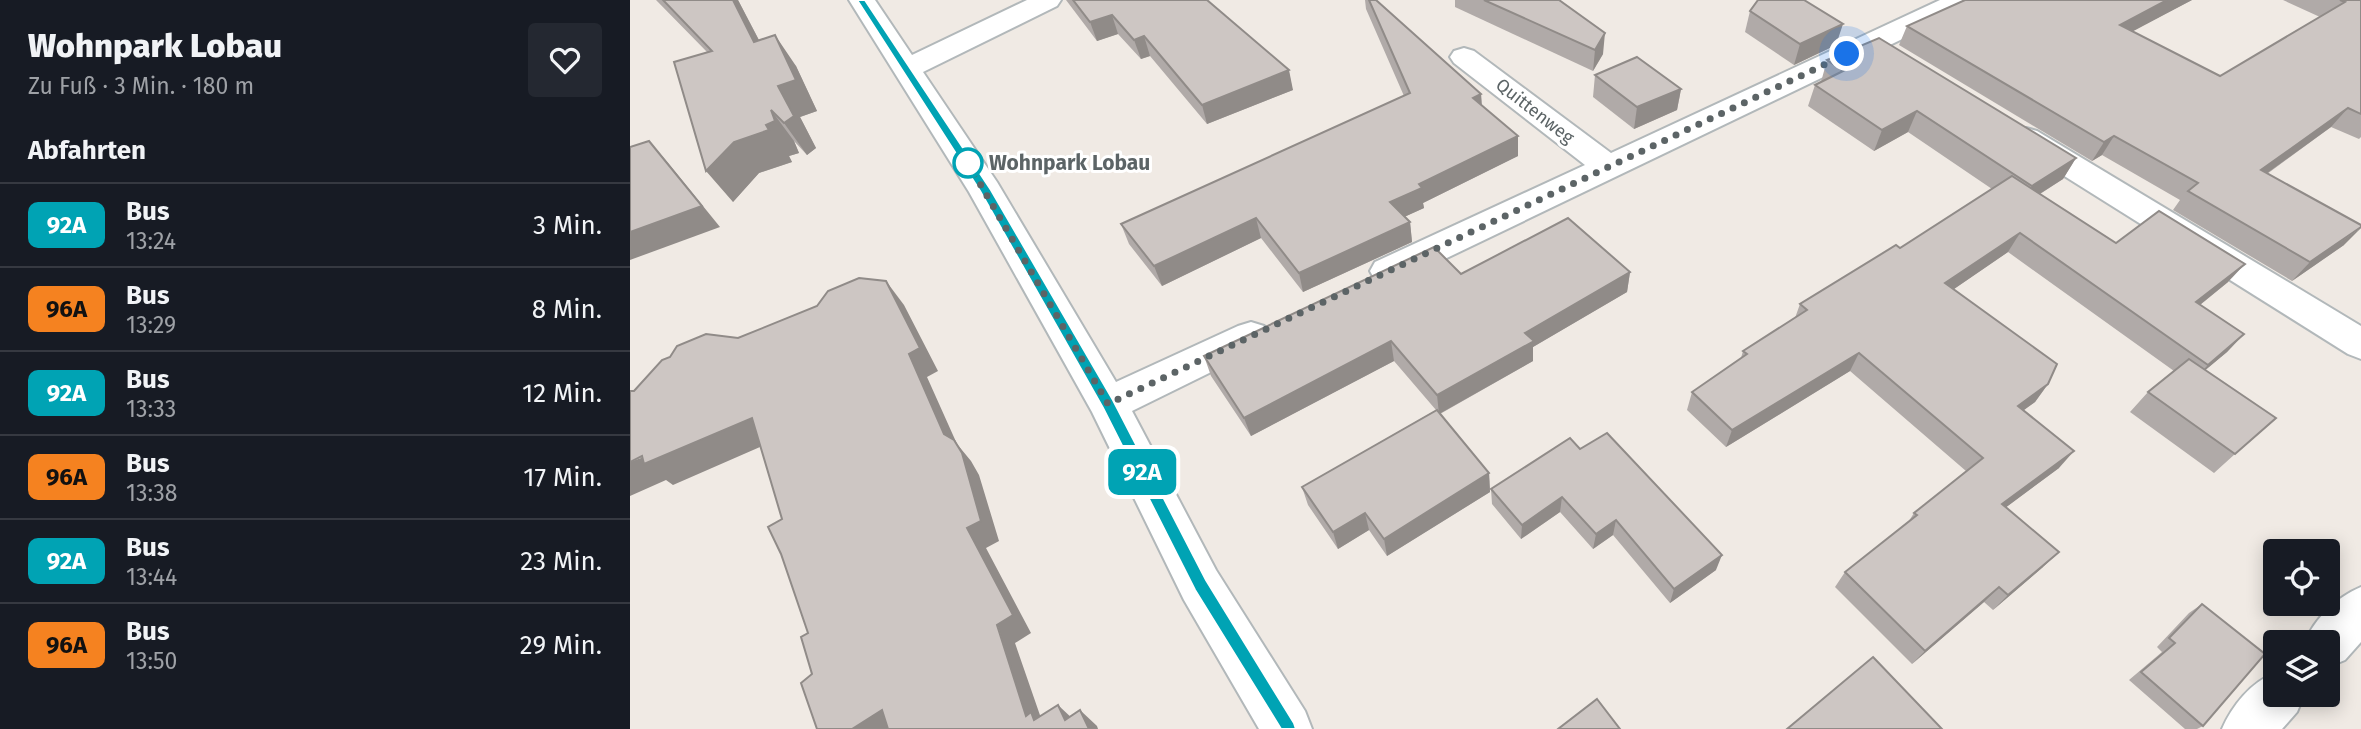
<!DOCTYPE html>
<html lang="de">
<head>
<meta charset="utf-8">
<style>
  body { margin:0; font-family:"Fira Sans",sans-serif; background:#242831; color:#f1f3f6; height:100vh; display:flex; flex-direction:column; font-size:26px; white-space:nowrap }
  * { box-sizing:border-box; margin:0 }
  p { font-size:23px; color:#9ea1a6 }
  .icon { flex:none; width:38px; height:38px; fill:none; stroke:currentColor; stroke-width:2; stroke-linecap:round; stroke-linejoin:round }
  .map { position:relative; flex:1; overflow:hidden }
  .drawer { display:flex; flex-direction:column; background:#171b24; width:630px }
  .drawer>* { flex:none }
  .badge { padding:0 14px; border-radius:10px; font-size:24px; line-height:46px }
  .buttons { position:absolute; left:1633px; top:539px; display:grid; gap:14px }
  .buttons a { display:grid; place-items:center; width:77px; height:77px; border-radius:7px; background:#171b24; box-shadow:0 4px 18px #0003; font-size:35px }
  .you { position:absolute; width:35px; height:35px; margin:-18px; border:5px solid #fff; border-radius:50%; background:#1a73e8; box-shadow:0 0 0 10px #1a73e833 }
  .map>.badge { position:absolute; translate:-50% -50%; box-shadow:0 0 0 4px #fff }
  h2 { padding:0 28px; font-size:26px; line-height:63px }
  .round { display:grid; place-items:center; flex:none; width:74px; height:74px; border-radius:7px; background:#242831 }
  .overview { display:flex; align-items:center; justify-content:space-between; height:119px; padding:0 28px }
  h1 { font-size:33px; font-weight:800; line-height:52px }
  ul { padding:0; list-style:none }
  li { display:flex; align-items:center; gap:21px; height:84px; padding:0 28px; border-top:2px solid #363941 }
  li div { flex:1 }
  li b { display:block; font-size:26px }
  li em { font-style:normal }
  li .badge { min-width:77px; font-weight:700; text-align:center }
  main { display:flex; flex:1; min-height:0 }
  .map>svg:first-child { display:block }
  .lines { fill:none; stroke-linecap:round; stroke-linejoin:round }
  .street-casing { stroke:#b2b8ba; stroke-width:4 }
  .street { fill:#fff; fill-rule:evenodd }
  .wall { fill:#b0aaa8 }
  .shaded-wall { fill:#908b88 }
  .building { fill:#cdc6c3; stroke:#908b88; stroke-width:2 }
  .line { fill:#00a3b4; stroke:#fff; stroke-width:2 }
  .walk { stroke:#5c6466; stroke-width:7; stroke-dasharray:0 12.6 }
  .stop-dot { fill:#fff; stroke:#00a3b4; stroke-width:3.5 }
  .labels { text-anchor:middle; dominant-baseline:central; stroke-width:6; stroke-linejoin:round; paint-order:stroke }
  .far-street-label { font-size:18px; fill:#5c6466; stroke:#fff }
  .stop-label { font-size:21px; font-weight:bold; fill:#5c6466; stroke:#fff; text-anchor:start }
</style>
</head>
<body>
<main>
<section class="drawer">
<div class="overview"><div><h1>Wohnpark Lobau</h1><p>Zu Fuß · 3 Min. · 180 m</p></div><a class="round"><svg class="icon" aria-label="heart" viewBox="0 0 24 24"><path d="M12 20l-8-8c-3-5 5-10 8-4 3-6 11-1 8 4z"/></svg></a></div>
<h2>Abfahrten</h2>
<ul>
<li><span class="badge" style="background:#00a3b4;color:#fff">92A</span><div><b>Bus</b><p>13:24</p></div><em>3 Min.</em></li>
<li><span class="badge" style="background:#f58220;color:#111">96A</span><div><b>Bus</b><p>13:29</p></div><em>8 Min.</em></li>
<li><span class="badge" style="background:#00a3b4;color:#fff">92A</span><div><b>Bus</b><p>13:33</p></div><em>12 Min.</em></li>
<li><span class="badge" style="background:#f58220;color:#111">96A</span><div><b>Bus</b><p>13:38</p></div><em>17 Min.</em></li>
<li><span class="badge" style="background:#00a3b4;color:#fff">92A</span><div><b>Bus</b><p>13:44</p></div><em>23 Min.</em></li>
<li><span class="badge" style="background:#f58220;color:#111">96A</span><div><b>Bus</b><p>13:50</p></div><em>29 Min.</em></li>
</ul>
</section>
<div class="map">
<svg width="1731" height="729" viewBox="0 0 1731 729">
  <rect width="100%" height="100%" fill="#f0eae4"/>
  <g class="lines">
    <defs>
      <g id="street">
        <path d="M 219,0 L 245,0 L 282,55 L 397,0 L 431,0 L 427,6 L 293,72 L 367,182 L 486,382 L 608,326 L 621,322 L 634,326 L 640,336 L 634,346 L 502,411 L 586,570 L 675,711 L 682,729 L 629,729 L 554,600 L 462,412 L 339,192 Z"/>
        <path d="M 1310,0 L 1345,0 L 1341,6 L 771,280 L 758,284 L 745,280 L 740,271 L 745,262 L 955,165 L 824,63 L 820,57 L 824,51 L 834,48 L 844,51 L 981,153 Z"/>
        <path d="M 1396,128 L 1407,131 L 1731,326 L 1731,359 L 1718,354 L 1385,145 L 1380,138 L 1385,131 Z"/>
        <path d="M 1731,587 L 1731,642 L 1715,660 L 1698,667 L 1698,642 L 1675,642 C 1685,618 1707,597 1731,587 Z"/>
        <path d="M 1645,673 L 1645,695 L 1674,695 L 1667,712 L 1652,729 L 1592,729 C 1602,706 1621,682 1645,673 Z"/>
      </g>
    </defs>
    <!-- street casing -->
    <use href="#street" class="street-casing"/>
    <!-- street -->
    <use href="#street" class="street"/>
  </g>
  <!-- wall -->
  <g class="wall">
    <path d="M 26,0 L 108,0 L 129,40 L 166,66 L 187,111 L 170,117 L 186,148 L 177,155 L 164,141 L 169,153 L 159,156 L 162,162 L 129,173 L 103,202 L 77,52 Z"/>
    <path d="M 436,0 L 577,0 L 663,90 L 577,124 L 520,56 L 511,59 L 488,34 L 467,41 Z"/>
    <path d="M 735,0 L 746,0 L 851,94 L 852,105 L 888,156 L 793,203 L 794,208 L 774,217 L 780,222 L 782,242 L 673,292 L 631,238 L 532,286 L 499,244 L 491,224 L 774,96 L 736,9 Z"/>
    <path d="M 825,0 L 929,0 L 973,54 L 963,71 L 825,7 Z"/>
    <path d="M 1335,0 L 1562,0 L 1502,31 L 1590,76 L 1690,17 L 1653,0 L 1731,0 L 1731,137 L 1729,139 L 1701,127 L 1637,174 L 1714,245 L 1662,281 L 1543,210 L 1550,200 L 1472,155 L 1462,161 L 1269,45 L 1277,26 Z"/>
    <path d="M 1120,11 L 1206,45 L 1164,65 L 1115,32 Z"/>
    <path d="M 1197,60 L 1446,158 L 1433,179 L 1410,194 L 1486,243 L 1598,282 L 1570,305 L 1614,334 L 1597,352 L 1575,370 L 1605,454 L 1584,473 L 1500,412 L 1518,392 L 1544,371 L 1378,252 L 1324,289 L 1418,384 L 1405,402 L 1393,410 L 1429,468 L 1376,507 L 1413,567 L 1363,610 L 1354,602 L 1282,664 L 1205,587 L 1215,572 L 1277,524 L 1284,513 L 1336,471 L 1220,371 L 1096,447 L 1057,410 L 1062,392 L 1111,358 L 1113,351 L 1165,318 L 1170,304 L 1270,248 L 1362,189 L 1278,132 L 1244,151 L 1178,106 L 1185,85 L 1191,82 Z"/>
    <path d="M 965,75 L 1051,89 L 1047,110 L 1004,129 L 963,97 Z"/>
    <path d="M 1000,272 L 997,292 L 903,347 L 903,361 L 810,414 L 859,473 L 860,492 L 757,556 L 739,530 L 708,549 L 678,505 L 672,487 L 806,410 L 764,361 L 621,436 L 581,376 L 574,356 L 831,274 Z"/>
    <path d="M 950,449 L 1086,570 L 1040,603 L 983,535 L 963,549 L 930,512 L 891,539 L 862,504 L 861,489 Z"/>
    <path d="M 1572,604 L 1573,726 L 1567,729 L 1555,729 L 1499,680 L 1532,652 L 1527,647 L 1559,613 Z"/>
  </g>
  <!-- shaded-wall -->
  <g class="shaded-wall">
    <path d="M 103,0 L 108,0 L 146,73 L 124,42 Z"/>
    <path d="M 1537,0 L 1562,0 L 1479,44 L 1490,25 Z"/>
    <path d="M 482,15 L 488,34 L 467,41 L 460,22 Z"/>
    <path d="M 1213,24 L 1206,45 L 1164,65 L 1170,44 Z"/>
    <path d="M 975,33 L 973,54 L 963,71 L 965,50 Z"/>
    <path d="M 145,35 L 166,66 L 187,111 L 170,117 L 186,148 L 177,155 L 154,123 L 148,86 Z"/>
    <path d="M 514,36 L 520,56 L 511,59 L 504,40 Z"/>
    <path d="M 659,70 L 663,90 L 577,124 L 572,105 Z"/>
    <path d="M 1051,89 L 1047,110 L 1004,129 L 1007,107 Z"/>
    <path d="M 851,94 L 852,114 L 843,98 Z"/>
    <path d="M 1718,108 L 1701,127 L 1615,189 L 1631,170 Z"/>
    <path d="M 141,110 L 164,141 L 169,153 L 159,156 L 162,162 L 129,173 L 103,202 L 76,171 L 104,142 L 136,125 Z"/>
    <path d="M 1287,111 L 1278,132 L 1244,151 L 1252,130 Z"/>
    <path d="M 888,136 L 888,156 L 793,203 L 794,208 L 763,222 L 760,202 L 789,184 Z"/>
    <path d="M 1484,136 L 1472,155 L 1462,161 L 1474,142 Z"/>
    <path d="M 19,141 L 38,163 L 90,227 L 0,260 L 0,232 Z"/>
    <path d="M 1446,158 L 1433,179 L 1389,207 L 1402,186 Z"/>
    <path d="M 626,218 L 631,238 L 532,286 L 524,266 Z"/>
    <path d="M 780,222 L 782,242 L 673,292 L 669,273 Z"/>
    <path d="M 1731,228 L 1714,245 L 1662,281 L 1680,262 Z"/>
    <path d="M 1390,233 L 1378,252 L 1305,302 L 1315,283 Z"/>
    <path d="M 1615,264 L 1598,282 L 1550,321 L 1566,302 Z"/>
    <path d="M 1000,272 L 997,292 L 903,347 L 903,361 L 809,414 L 807,395 L 895,333 Z"/>
    <path d="M 256,281 L 274,305 L 308,371 L 297,377 L 327,444 L 341,461 L 349,475 L 369,541 L 356,548 L 401,633 L 385,643 L 412,721 L 420,728 L 396,716 L 337,528 L 314,434 L 279,354 Z"/>
    <path d="M 1614,334 L 1597,352 L 1560,383 L 1578,365 Z"/>
    <path d="M 761,341 L 764,361 L 621,436 L 614,418 Z"/>
    <path d="M 1229,353 L 1220,371 L 1096,447 L 1102,430 Z"/>
    <path d="M 1418,384 L 1405,402 L 1375,424 L 1388,406 Z"/>
    <path d="M 122,418 L 146,440 L 43,485 L 36,480 L 0,496 L 0,462 Z"/>
    <path d="M 1444,451 L 1429,468 L 1359,520 L 1372,504 Z"/>
    <path d="M 859,473 L 860,492 L 757,556 L 754,539 Z"/>
    <path d="M 932,497 L 930,512 L 891,539 L 892,525 Z"/>
    <path d="M 735,513 L 739,530 L 708,549 L 703,532 Z"/>
    <path d="M 986,520 L 983,535 L 963,549 L 966,534 Z"/>
    <path d="M 1429,552 L 1413,567 L 1363,610 L 1378,595 Z"/>
    <path d="M 1092,555 L 1086,570 L 1040,603 L 1044,589 Z"/>
    <path d="M 1369,587 L 1354,602 L 1282,664 L 1295,651 Z"/>
    <path d="M 428,705 L 445,721 L 435,720 Z"/>
    <path d="M 252,710 L 271,729 L 222,729 Z"/>
    <path d="M 450,710 L 467,726 L 468,729 L 459,729 Z"/>
  </g>
  <!-- building -->
  <g class="building">
    <path d="M 33,0 L 103,0 L 124,42 L 145,35 L 166,80 L 148,86 L 164,116 L 154,123 L 141,110 L 145,121 L 136,125 L 139,130 L 104,142 L 76,171 L 44,62 L 82,51 Z"/>
    <path d="M 443,0 L 577,0 L 659,70 L 572,105 L 514,36 L 504,40 L 482,15 L 460,22 Z"/>
    <path d="M 739,0 L 746,0 L 851,94 L 843,98 L 888,136 L 789,184 L 792,188 L 760,202 L 780,222 L 669,273 L 626,218 L 524,266 L 491,224 L 780,93 Z"/>
    <path d="M 854,0 L 929,0 L 975,33 L 965,50 Z"/>
    <path d="M 1128,0 L 1174,0 L 1213,24 L 1170,44 L 1120,11 Z"/>
    <path d="M 1335,0 L 1537,0 L 1490,25 L 1590,76 L 1715,2 L 1710,0 L 1731,0 L 1731,114 L 1718,108 L 1631,170 L 1731,225 L 1731,227 L 1680,262 L 1558,191 L 1568,183 L 1484,136 L 1474,142 L 1277,26 Z"/>
    <path d="M 1249,38 L 1446,158 L 1402,186 L 1287,111 L 1252,130 L 1185,85 L 1213,71 L 1197,60 Z"/>
    <path d="M 1007,57 L 1051,89 L 1007,107 L 965,75 Z"/>
    <path d="M 19,141 L 72,206 L 0,232 L 0,147 Z"/>
    <path d="M 1382,176 L 1486,243 L 1529,211 L 1615,264 L 1566,302 L 1614,334 L 1578,365 L 1390,233 L 1315,283 L 1427,364 L 1418,384 L 1388,406 L 1444,451 L 1372,504 L 1429,552 L 1378,595 L 1369,587 L 1295,651 L 1215,572 L 1287,515 L 1284,513 L 1353,458 L 1229,353 L 1102,430 L 1062,392 L 1117,354 L 1113,351 L 1177,310 L 1170,304 L 1266,245 L 1270,248 Z"/>
    <path d="M 938,218 L 1000,272 L 895,333 L 904,341 L 807,395 L 761,341 L 614,418 L 574,356 L 804,247 L 831,274 Z"/>
    <path d="M 229,278 L 256,281 L 290,348 L 279,354 L 314,434 L 324,440 L 332,453 L 351,521 L 337,528 L 383,615 L 367,625 L 396,716 L 401,712 L 404,720 L 428,705 L 435,720 L 450,710 L 459,729 L 258,729 L 252,710 L 222,729 L 187,729 L 171,683 L 182,674 L 171,637 L 178,633 L 151,554 L 138,527 L 152,519 L 122,418 L 14,464 L 12,456 L 0,462 L 0,391 L 4,391 L 32,360 L 40,357 L 47,346 L 76,334 L 108,338 L 187,306 L 198,291 Z"/>
    <path d="M 1559,359 L 1646,418 L 1605,454 L 1518,392 Z"/>
    <path d="M 807,410 L 859,473 L 754,539 L 735,513 L 703,532 L 672,487 Z"/>
    <path d="M 977,433 L 1092,555 L 1044,589 L 986,520 L 966,534 L 932,497 L 892,525 L 861,489 L 940,438 L 950,449 Z"/>
    <path d="M 1572,604 L 1635,654 L 1573,726 L 1511,672 L 1545,643 L 1539,638 Z"/>
    <path d="M 1243,657 L 1312,729 L 1157,729 Z"/>
    <path d="M 967,699 L 990,729 L 928,729 Z"/>
  </g>
  <!-- line -->
  <path class="line" d="M 227,0 L 235,0 L 361,190 L 483,400 L 576,580 L 664,723 L 666,729 L 651,729 L 565,590 L 473,408 L 350,191 Z"/>
  <g class="lines">
    <!-- walk -->
    <path class="walk" d="M 338,163 L 478,404 L 1217,54"/>
  </g>
  <!-- markers -->
  <circle class="stop-dot" cx="338" cy="163" r="14"/>
  <g class="labels">
    <!-- far-street labels -->
    <g class="far-street-label">
      <text transform="translate(905 111) rotate(38)">Quittenweg</text>
    </g>
    <!-- stop labels -->
    <g class="stop-label">
      <text x="359" y="163">Wohnpark Lobau</text>
    </g>
  </g>
</svg>
<div class="buttons">
<a><svg class="icon" aria-label="locate" viewBox="0 0 24 24"><circle cx="12" cy="12" r="6"/><path d="M12 2v4M12 18v4M2 12h4M18 12h4"/></svg></a>
<a><svg class="icon" aria-label="layers" viewBox="0 0 24 24"><path d="M12 4l9 5-9 5-9-5zM3 14l9 5 9-5"/></svg></a>
</div>
<div class="you" style="left:1217px;top:54px"></div>
<b class="badge" style="left:512px;top:472px;background:#00a3b4;color:#fff">92A</b>
</div>
</main>
</body>
</html>
